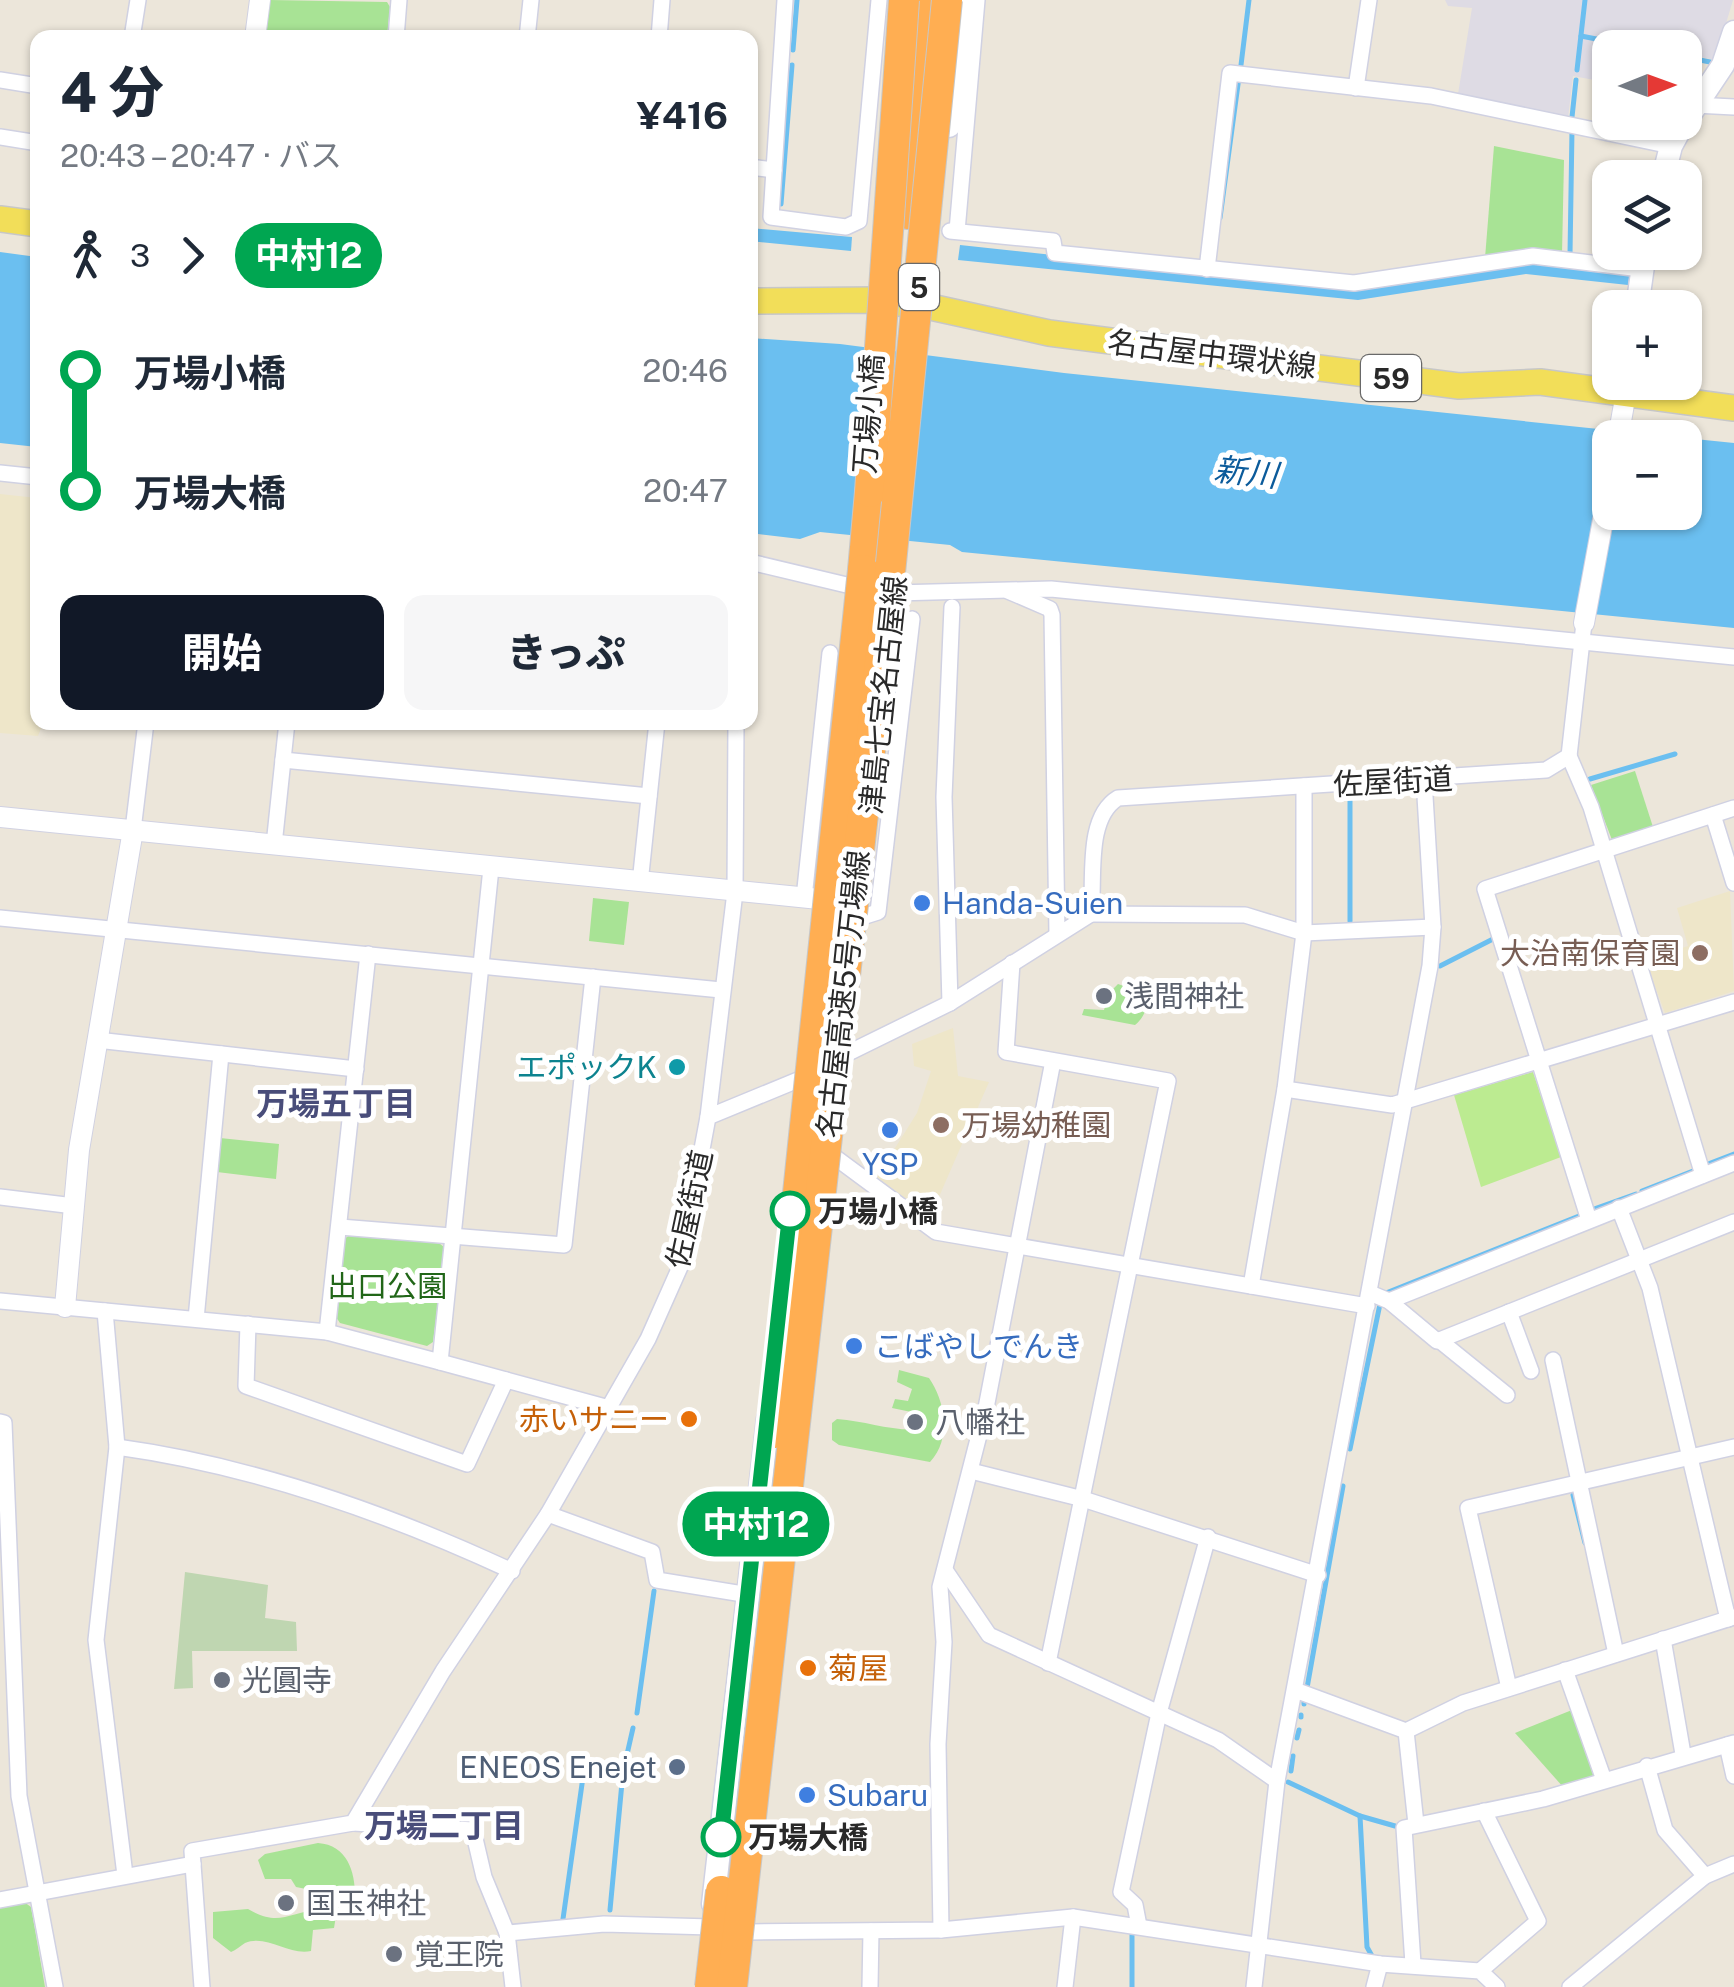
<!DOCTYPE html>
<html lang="ja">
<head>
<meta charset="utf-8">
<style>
  body { margin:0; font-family:"Public Sans","Noto Sans JP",sans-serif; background:#f6f6f7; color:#1f2937; height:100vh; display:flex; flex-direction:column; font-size:38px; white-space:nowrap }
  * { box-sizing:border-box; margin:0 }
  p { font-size:32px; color:#747a83 }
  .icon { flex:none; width:55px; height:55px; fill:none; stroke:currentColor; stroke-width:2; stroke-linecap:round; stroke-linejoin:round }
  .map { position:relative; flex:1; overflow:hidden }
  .sheet { position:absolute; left:30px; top:30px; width:728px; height:700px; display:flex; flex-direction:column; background:#fff; border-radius:20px; box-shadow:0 2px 8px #0004 }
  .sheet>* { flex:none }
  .badge { padding:0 20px; border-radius:32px; font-size:35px; line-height:65px }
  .needle { width:65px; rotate:89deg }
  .tools { position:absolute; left:1592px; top:30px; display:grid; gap:20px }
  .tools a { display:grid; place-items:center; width:110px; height:110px; border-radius:20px; background:#fff; box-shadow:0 2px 8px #0004; font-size:50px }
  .map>.badge { position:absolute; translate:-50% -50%; box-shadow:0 0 0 5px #fff }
  .legs { display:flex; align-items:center; gap:15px; height:110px; padding:0 30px; font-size:32px }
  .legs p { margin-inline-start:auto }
  .headline { display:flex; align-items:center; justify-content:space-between; height:170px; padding:0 30px }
  h1 { font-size:55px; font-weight:800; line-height:75px }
  .primary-button { display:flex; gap:20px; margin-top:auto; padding:20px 30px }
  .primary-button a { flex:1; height:115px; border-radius:20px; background:#111827; color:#fff; font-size:40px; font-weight:800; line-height:115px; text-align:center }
  .primary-button a+a { background:#f6f6f7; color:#1f2937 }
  ul { padding:0 30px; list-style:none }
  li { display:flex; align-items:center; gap:35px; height:120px; font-size:38px }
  li i { display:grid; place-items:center; width:15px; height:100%; margin:0 12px; background:currentColor }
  li i::after { content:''; width:25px; height:25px; margin:-12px; border:8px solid; border-radius:50%; background:#fff }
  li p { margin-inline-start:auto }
  li:first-child i { background:linear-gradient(#0000 50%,currentColor 0) }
  li:last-child i { background:linear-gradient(currentColor 50%,#0000 0) }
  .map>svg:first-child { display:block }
  .industrial { fill:#dedbe4 }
  .education { fill:#eee6c9 }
  .green { fill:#a8e395 }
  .cemetery { fill:#bfd6b1 }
  .pitch { fill:#bceb91 }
  .water { fill:#6bbff0 }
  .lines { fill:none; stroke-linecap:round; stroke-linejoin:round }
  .stream { stroke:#6bbff0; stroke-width:5 }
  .minor-casing { stroke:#d0d1e2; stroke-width:18 }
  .tertiary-casing { stroke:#d0d1e2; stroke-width:22 }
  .secondary-casing { stroke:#d0d1e2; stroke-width:25 }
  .primary-casing { stroke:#c7c7c7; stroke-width:28 }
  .motorway-casing { stroke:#c7c7c7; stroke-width:32 }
  .minor { stroke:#fff; stroke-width:15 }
  .tertiary { stroke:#fff; stroke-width:20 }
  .secondary { stroke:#fff; stroke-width:22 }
  .primary { stroke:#f2de59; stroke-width:25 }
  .motorway { stroke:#ffae52; stroke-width:30 }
  .motorway-bridge-casing { stroke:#c7c7c7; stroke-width:32; stroke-linecap:butt }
  .motorway-bridge { stroke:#ffae52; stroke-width:30 }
  .line-1-casing { stroke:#fff; stroke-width:22 }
  .line-1 { stroke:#00a651; stroke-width:15 }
  .shop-dot { fill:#3f7fe0; stroke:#fff; stroke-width:4 }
  .education-dot { fill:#8d6e63; stroke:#fff; stroke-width:4 }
  .worship-dot { fill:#6b7280; stroke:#fff; stroke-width:4 }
  .culture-dot { fill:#0f9aa8; stroke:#fff; stroke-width:4 }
  .stop-1-dot { fill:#fff; stroke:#00a651; stroke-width:5 }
  .food-dot { fill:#e8710a; stroke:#fff; stroke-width:4 }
  .service-dot { fill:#5c6f8a; stroke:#fff; stroke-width:4 }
  .labels { text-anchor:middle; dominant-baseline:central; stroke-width:10; stroke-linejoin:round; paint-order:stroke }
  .shield { fill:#fff; stroke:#696969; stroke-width:2.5 }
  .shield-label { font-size:28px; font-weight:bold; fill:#292929 }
  .street-label { font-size:30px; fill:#292929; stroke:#fff }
  .shop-label { font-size:30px; fill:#366cbe; stroke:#fff; text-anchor:start }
  .education-label { font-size:30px; fill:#785e54; stroke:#fff; text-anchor:end }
  .worship-label { font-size:30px; fill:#5b616d; stroke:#fff; text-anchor:start }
  .culture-label { font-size:30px; fill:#0d838f; stroke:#fff; text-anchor:end }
  .stop-label { font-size:30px; font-weight:bold; fill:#292929; stroke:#fff; text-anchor:start }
  .park-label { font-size:30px; fill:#216618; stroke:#fff }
  .food-label { font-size:30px; fill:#c56008; stroke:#fff; text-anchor:end }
  .service-label { font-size:30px; fill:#4e5e75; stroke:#fff; text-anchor:end }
  .water-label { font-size:32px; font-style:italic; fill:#0b5b9b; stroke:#fff }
  .neighbourhood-label { font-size:32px; font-weight:bold; fill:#494d7a; stroke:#fff }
</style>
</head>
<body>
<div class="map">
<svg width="1734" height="1987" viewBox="0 0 1734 1987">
  <rect width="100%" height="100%" fill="#ece6da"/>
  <!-- industrial -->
  <path class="industrial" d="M 1445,0 L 1733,0 L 1715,60 L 1685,54 L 1685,48 L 1610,48 L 1610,83 L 1573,76 L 1568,118 L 1458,94 L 1472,8 L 1448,6 Z"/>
  <!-- education -->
  <g class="education">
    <path d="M 0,494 L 37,498 L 38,722 L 43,723 L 38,736 L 0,733 Z"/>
    <path d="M 1730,891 L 1734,991 L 1665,1013 L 1645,960 L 1688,946 L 1677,908 Z"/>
    <path d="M 953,1028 L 958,1076 L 989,1082 L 928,1222 L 875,1180 L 917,1113 L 931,1071 L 914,1066 L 912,1044 Z"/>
  </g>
  <!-- green -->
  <g class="green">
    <path d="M 270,0 L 387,2 L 390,7 L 387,37 L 266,38 Z"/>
    <path d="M 1494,146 L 1564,160 L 1562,254 L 1485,258 Z"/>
    <path d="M 1635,771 L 1653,827 L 1612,840 L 1591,785 Z"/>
    <path d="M 593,898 L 629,902 L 624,945 L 589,941 Z"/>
    <path d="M 1118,984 L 1147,994 C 1150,1005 1143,1019 1135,1025 L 1082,1015 L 1084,1009 L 1104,1010 L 1109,993 Z"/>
    <path d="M 220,1138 L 279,1144 L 276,1179 L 217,1172 Z"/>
    <path d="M 353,1233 L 439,1243 L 445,1248 L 433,1342 L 427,1346 L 340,1323 L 336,1317 L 344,1239 Z"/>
    <path d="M 899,1370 L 929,1378 C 945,1401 952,1439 930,1462 L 839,1445 L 832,1440 L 832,1423 L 837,1419 C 867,1421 892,1432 922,1429 L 921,1414 L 892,1408 L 895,1399 L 908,1401 L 912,1389 L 897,1382 Z"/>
    <path d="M 1572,1710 L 1595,1772 L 1592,1777 L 1564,1788 L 1515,1733 Z"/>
    <path d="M 318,1843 C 349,1845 356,1875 355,1901 L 337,1910 L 334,1928 L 313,1930 L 311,1951 C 289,1956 267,1934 245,1943 C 240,1946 236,1950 231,1952 L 213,1938 L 213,1912 L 248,1909 C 279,1927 287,1913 320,1909 L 321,1892 L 296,1887 L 291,1879 L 265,1879 L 258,1860 L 265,1854 Z"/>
    <path d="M 24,1902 L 31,1907 L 45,1987 L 0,1987 L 0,1907 Z"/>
  </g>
  <!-- cemetery -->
  <path class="cemetery" d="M 185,1572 L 268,1585 L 265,1618 L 296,1622 L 297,1651 L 192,1651 L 193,1688 L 174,1689 Z"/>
  <!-- pitch -->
  <path class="pitch" d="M 1533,1072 L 1561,1157 L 1481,1187 L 1454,1095 Z"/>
  <!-- water -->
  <g class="water">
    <path d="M 750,228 L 852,237 L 851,251 L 750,241 Z"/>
    <path d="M 960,245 L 1341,286 L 1543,262 L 1630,272 L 1628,285 L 1526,274 L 1358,300 L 958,260 Z"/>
    <path d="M 0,252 L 37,257 L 37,447 L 0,443 Z"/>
    <path d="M 750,338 L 840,344 L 1064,373 L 1685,438 L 1610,438 L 1610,512 L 1685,512 L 1685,438 L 1734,443 L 1734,628 L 962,552 L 950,545 L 820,532 L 800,539 L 750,533 Z"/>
  </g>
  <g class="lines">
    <!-- stream -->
    <g class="stream">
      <path d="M 1581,36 L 1622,44"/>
      <path d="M 793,50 L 797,0"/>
      <path d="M 1685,57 L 1710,62"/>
      <path d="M 1241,65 L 1249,0"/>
      <path d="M 1577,70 L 1585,0"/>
      <path d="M 1572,117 L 1576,80"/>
      <path d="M 781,204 L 792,65"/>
      <path d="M 1220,218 L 1239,77"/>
      <path d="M 1570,254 L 1572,130"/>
      <path d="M 1590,779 L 1675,754"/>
      <path d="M 1350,794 L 1350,921"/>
      <path d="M 1440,966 L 1495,938"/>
      <path d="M 1708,1164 L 1734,1154"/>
      <path d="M 1642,1191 L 1693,1171"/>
      <path d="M 1594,1209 L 1636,1194"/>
      <path d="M 1386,1293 L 1579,1216"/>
      <path d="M 1350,1449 L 1380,1304"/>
      <path d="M 1573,1495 L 1585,1543"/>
      <path d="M 1307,1688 L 1343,1486"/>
      <path d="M 1304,1704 L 1304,1702"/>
      <path d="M 637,1713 L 654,1591"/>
      <path d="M 1301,1717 L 1301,1715"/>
      <path d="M 1297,1738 L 1299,1730"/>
      <path d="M 1291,1771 L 1293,1756"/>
      <path d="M 1288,1782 L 1360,1816 L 1395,1826"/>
      <path d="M 1360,1816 L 1367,1947 L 1372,1956"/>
      <path d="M 610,1910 L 623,1772 L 633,1728"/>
      <path d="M 563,1919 L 583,1777 L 591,1770 L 623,1772"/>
      <path d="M 1132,1987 L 1132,1935"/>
    </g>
    <defs>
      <g id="minor">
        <path d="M 132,38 L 138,0"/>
        <path d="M 396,38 L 399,0"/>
        <path d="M 527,38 L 531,0"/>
        <path d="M 659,38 L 662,0"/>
        <path d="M 0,80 L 38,86"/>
        <path d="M 1356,88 L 1369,0"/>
        <path d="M 1695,105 L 1734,107"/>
        <path d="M 0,137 L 38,143"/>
        <path d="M 750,167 L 774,170 L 785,0"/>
        <path d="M 774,170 L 771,217 L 846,227 L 859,221 L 879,0"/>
        <path d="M 950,231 L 1053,241 L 1055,253 L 1354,283 L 1533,256 L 1641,269"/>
        <path d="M 957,231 L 977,0"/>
        <path d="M 1207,269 L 1230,73 L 1431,96 L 1671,146"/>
        <path d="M 0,473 L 38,477"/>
        <path d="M 750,562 L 855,587"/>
        <path d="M 1008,591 L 1050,609 L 1052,615 L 1057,934"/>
        <path d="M 895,593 L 1051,589 L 1734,657"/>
        <path d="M 1569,756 L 1591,807 L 1703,1175"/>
        <path d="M 283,760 L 649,796"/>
        <path d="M 1713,815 L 1734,883"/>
        <path d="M 133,830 L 146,722"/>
        <path d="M 274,845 L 287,722"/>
        <path d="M 640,883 L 657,722"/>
        <path d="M 804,898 L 830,653"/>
        <path d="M 1091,914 L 1245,915 L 1304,933 L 1433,927"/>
        <path d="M 0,918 L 721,990"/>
        <path d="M 859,918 L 878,912 L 912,619"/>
        <path d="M 1012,963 L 1006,1052 L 1168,1081 L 1048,1663"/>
        <path d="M 950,1003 L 944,797 L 952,607"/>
        <path d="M 97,1040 L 356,1069"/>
        <path d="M 834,1060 L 950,1003 L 1091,914 C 1095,879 1085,818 1118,798 L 1546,770 L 1569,756 L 1584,623"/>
        <path d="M 1285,1089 L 1392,1105 L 1734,1002"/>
        <path d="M 708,1117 L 735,892 L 736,722"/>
        <path d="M 832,1155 L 936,1232 L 1367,1306"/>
        <path d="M 0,1197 L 74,1206"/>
        <path d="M 1619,1208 L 1650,1288 L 1728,1619"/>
        <path d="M 1589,1220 L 1485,889 L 1734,808"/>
        <path d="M 340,1227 L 564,1245 L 593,977"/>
        <path d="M 1251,1286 L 1285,1089 L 1304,933 L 1304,786"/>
        <path d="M 1370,1293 L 1389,1301 L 1437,1341 L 1734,1222"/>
        <path d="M 0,1301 L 327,1332 L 440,1362 L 491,868"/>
        <path d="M 1389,1301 L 1734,1163"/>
        <path d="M 105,1311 L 117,1447 L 96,1640 L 125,1875"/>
        <path d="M 1509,1312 L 1531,1371"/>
        <path d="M 196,1319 L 221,1054"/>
        <path d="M 248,1324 L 246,1386 L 467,1464 L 506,1380"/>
        <path d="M 327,1332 L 368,954"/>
        <path d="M 1439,1340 L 1507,1395"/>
        <path d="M 1553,1360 L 1616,1654"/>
        <path d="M 440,1362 L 609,1408"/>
        <path d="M 0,1422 L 4,1423 L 19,1796 L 55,1987"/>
        <path d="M 117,1447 C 255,1466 387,1513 512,1571"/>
        <path d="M 971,1471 L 1083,1499 L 1318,1575"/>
        <path d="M 548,1514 L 652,1552 L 657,1580 L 749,1595"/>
        <path d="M 945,1570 L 989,1635 L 1218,1740 L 1277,1781"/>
        <path d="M 1663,1639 L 1683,1754"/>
        <path d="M 1565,1670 L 1604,1780"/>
        <path d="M 1509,1688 L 1468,1508 L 1734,1447"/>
        <path d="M 1295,1690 L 1406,1731 L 1416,1824"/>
        <path d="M 1406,1731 L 1463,1703 L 1734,1617"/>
        <path d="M 1727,1745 L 1734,1776"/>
        <path d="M 1647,1766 L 1665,1830 L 1705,1876"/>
        <path d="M 353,1823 L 473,1830 L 484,1877 L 507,1933 L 513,1987"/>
        <path d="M 0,1900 L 193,1864"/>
        <path d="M 1139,1926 L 1135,1905 L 1121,1892 L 1159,1713 L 1208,1537"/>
        <path d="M 941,1930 L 938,1744 L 944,1642 L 940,1587 L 986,1408 L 1053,1061"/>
        <path d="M 750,1932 L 941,1930 L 1073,1917 L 1380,1964 L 1480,1971 L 1497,1987"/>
        <path d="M 507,1933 L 604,1924 L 711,1927"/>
        <path d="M 1413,1964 L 1404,1828 L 1543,1799 L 1734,1743"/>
        <path d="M 1480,1971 L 1538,1921 L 1484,1811"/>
        <path d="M 202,1987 L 192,1851 L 353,1823 L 443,1671 L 548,1514 L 648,1339 L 680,1267 L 708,1117 L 810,1075"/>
        <path d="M 870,1987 L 871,1931"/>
        <path d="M 1065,1987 L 1073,1917"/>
        <path d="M 1254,1987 L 1277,1781 L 1430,966 L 1433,927 L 1424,780"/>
        <path d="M 1374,1987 L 1380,1964"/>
        <path d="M 1570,1987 L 1705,1876 L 1734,1864"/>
      </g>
      <g id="tertiary">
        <path d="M 255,38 L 260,0"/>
        <path d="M 1618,438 L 1626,393"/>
        <path d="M 1584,623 L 1610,482"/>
        <path d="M 0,817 L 819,899"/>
        <path d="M 65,1307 L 79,1150 L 133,830"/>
      </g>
      <g id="secondary">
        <path d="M 1685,122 L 1723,65 L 1734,32"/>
        <path d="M 949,126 L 963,0"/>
        <path d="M 1663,178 L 1671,146 L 1684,122"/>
        <path d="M 1637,308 L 1645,252"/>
        <path d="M 713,1904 L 768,1419"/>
      </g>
      <g id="primary">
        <path d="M 0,219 L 38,224"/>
        <path d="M 750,301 L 874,300 L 926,306 L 1049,333 L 1459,386 L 1540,382 L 1734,408"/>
      </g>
      <g id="motorway">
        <path d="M 908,214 L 928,0"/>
        <path d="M 863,570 L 870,492"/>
      </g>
    </defs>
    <!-- minor casing -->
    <use href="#minor" class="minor-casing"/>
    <!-- tertiary casing -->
    <use href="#tertiary" class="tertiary-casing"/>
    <!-- secondary casing -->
    <use href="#secondary" class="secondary-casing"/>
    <!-- primary casing -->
    <use href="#primary" class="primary-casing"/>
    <!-- motorway casing -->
    <use href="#motorway" class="motorway-casing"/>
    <!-- minor -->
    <use href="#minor" class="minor"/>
    <!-- tertiary -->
    <use href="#tertiary" class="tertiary"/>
    <!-- secondary -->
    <use href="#secondary" class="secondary"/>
    <!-- primary -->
    <use href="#primary" class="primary"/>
    <!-- motorway -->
    <use href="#motorway" class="motorway"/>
    <defs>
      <g id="motorway-bridge">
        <path d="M 870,492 L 904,0"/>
        <path d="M 773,1433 L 863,570"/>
        <path d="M 710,1987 L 721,1891"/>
        <path d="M 732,1987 L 890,573 L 947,0"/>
      </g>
    </defs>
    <!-- motorway-bridge casing -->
    <use href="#motorway-bridge" class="motorway-bridge-casing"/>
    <!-- motorway-bridge -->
    <use href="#motorway-bridge" class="motorway-bridge"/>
  </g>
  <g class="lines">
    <defs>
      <path id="line-1" d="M 721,1837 L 790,1211"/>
    </defs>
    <!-- line-1 casing -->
    <use href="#line-1" class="line-1-casing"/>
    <!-- line-1 -->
    <use href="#line-1" class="line-1"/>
  </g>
  <!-- markers -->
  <g class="shop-dot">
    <circle cx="922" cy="903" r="10"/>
    <circle cx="890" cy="1130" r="10"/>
    <circle cx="854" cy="1346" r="10"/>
    <circle cx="807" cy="1795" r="10"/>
  </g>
  <g class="education-dot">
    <circle cx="1700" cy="953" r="10"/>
    <circle cx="941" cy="1125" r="10"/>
  </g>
  <g class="worship-dot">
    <circle cx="1104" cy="996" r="10"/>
    <circle cx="915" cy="1422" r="10"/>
    <circle cx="222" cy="1680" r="10"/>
    <circle cx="286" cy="1903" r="10"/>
    <circle cx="394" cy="1954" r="10"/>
  </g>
  <circle class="culture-dot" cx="677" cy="1067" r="10"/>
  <g class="stop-1-dot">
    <circle cx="790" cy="1211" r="18"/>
    <circle cx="721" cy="1837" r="18"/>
  </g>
  <g class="food-dot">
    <circle cx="689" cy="1419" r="10"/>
    <circle cx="808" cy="1668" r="10"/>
  </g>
  <circle class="service-dot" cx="677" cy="1767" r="10"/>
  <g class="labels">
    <!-- shield labels -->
    <g class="shield">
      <rect x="899" y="264" width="40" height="46" rx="8"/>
      <rect x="1361" y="355" width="60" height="46" rx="8"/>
    </g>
    <g class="shield-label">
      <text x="919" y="287">5</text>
      <text x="1391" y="378">59</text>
    </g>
    <!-- street labels -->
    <g class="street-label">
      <text transform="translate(1212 354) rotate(7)">名古屋中環状線</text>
      <text transform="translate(868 414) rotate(-86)">万場小橋</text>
      <text transform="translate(883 695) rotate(-84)">津島七宝名古屋線</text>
      <text transform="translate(1393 781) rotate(-3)">佐屋街道</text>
      <text transform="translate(843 994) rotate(-84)">名古屋高速5号万場線</text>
      <text transform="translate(689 1209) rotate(-78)">佐屋街道</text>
    </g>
    <!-- shop labels -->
    <g class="shop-label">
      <text x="942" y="903">Handa-Suien</text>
      <text x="890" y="1164" text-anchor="middle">YSP</text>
      <text x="874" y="1346">こばやしでんき</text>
      <text x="827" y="1795">Subaru</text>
    </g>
    <!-- education labels -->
    <g class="education-label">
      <text x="1680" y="953">大治南保育園</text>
      <text x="961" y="1125" text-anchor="start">万場幼稚園</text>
    </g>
    <!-- worship labels -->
    <g class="worship-label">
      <text x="1124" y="996">浅間神社</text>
      <text x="935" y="1422">八幡社</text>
      <text x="242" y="1680">光圓寺</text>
      <text x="306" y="1903">国玉神社</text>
      <text x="414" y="1954">覚王院</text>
    </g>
    <!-- culture labels -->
    <g class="culture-label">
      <text x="657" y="1067">エポックK</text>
    </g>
    <!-- stop labels -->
    <g class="stop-label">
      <text x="818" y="1211">万場小橋</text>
      <text x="748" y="1837">万場大橋</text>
    </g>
    <!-- park labels -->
    <g class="park-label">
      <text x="387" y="1286">出口公園</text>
    </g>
    <!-- food labels -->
    <g class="food-label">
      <text x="669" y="1419">赤いサニー</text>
      <text x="828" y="1668" text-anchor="start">菊屋</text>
    </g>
    <!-- service labels -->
    <g class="service-label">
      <text x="657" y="1767">ENEOS Enejet</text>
    </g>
    <!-- water labels -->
    <g class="water-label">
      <text transform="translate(1246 472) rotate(6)">新川</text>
    </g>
    <!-- neighbourhood labels -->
    <g class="neighbourhood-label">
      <text x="336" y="1103">万場五丁目</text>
      <text x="444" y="1825">万場二丁目</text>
    </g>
  </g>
</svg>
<div class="tools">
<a><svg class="needle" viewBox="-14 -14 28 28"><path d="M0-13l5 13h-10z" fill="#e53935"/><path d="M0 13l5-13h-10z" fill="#747a83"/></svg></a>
<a><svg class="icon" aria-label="layers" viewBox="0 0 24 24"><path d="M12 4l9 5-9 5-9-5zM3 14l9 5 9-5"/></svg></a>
<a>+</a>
<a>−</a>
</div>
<b class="badge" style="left:756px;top:1524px;background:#00a651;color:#fff">中村12</b>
<section class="sheet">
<div class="headline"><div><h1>4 分</h1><p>20:43 – 20:47 · バス</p></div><b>¥416</b></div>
<div class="legs"><svg class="icon" aria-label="walk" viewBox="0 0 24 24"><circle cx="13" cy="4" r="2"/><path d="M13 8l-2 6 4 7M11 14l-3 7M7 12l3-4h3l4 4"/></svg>3<svg class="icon" aria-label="forward" viewBox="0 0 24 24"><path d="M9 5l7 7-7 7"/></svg><b class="badge" style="background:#00a651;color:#fff">中村12</b></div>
<ul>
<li><i style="color:#00a651"></i><b>万場小橋</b><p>20:46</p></li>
<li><i style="color:#00a651"></i><b>万場大橋</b><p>20:47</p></li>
</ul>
<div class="primary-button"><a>開始</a><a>きっぷ</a></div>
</section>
</div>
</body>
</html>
